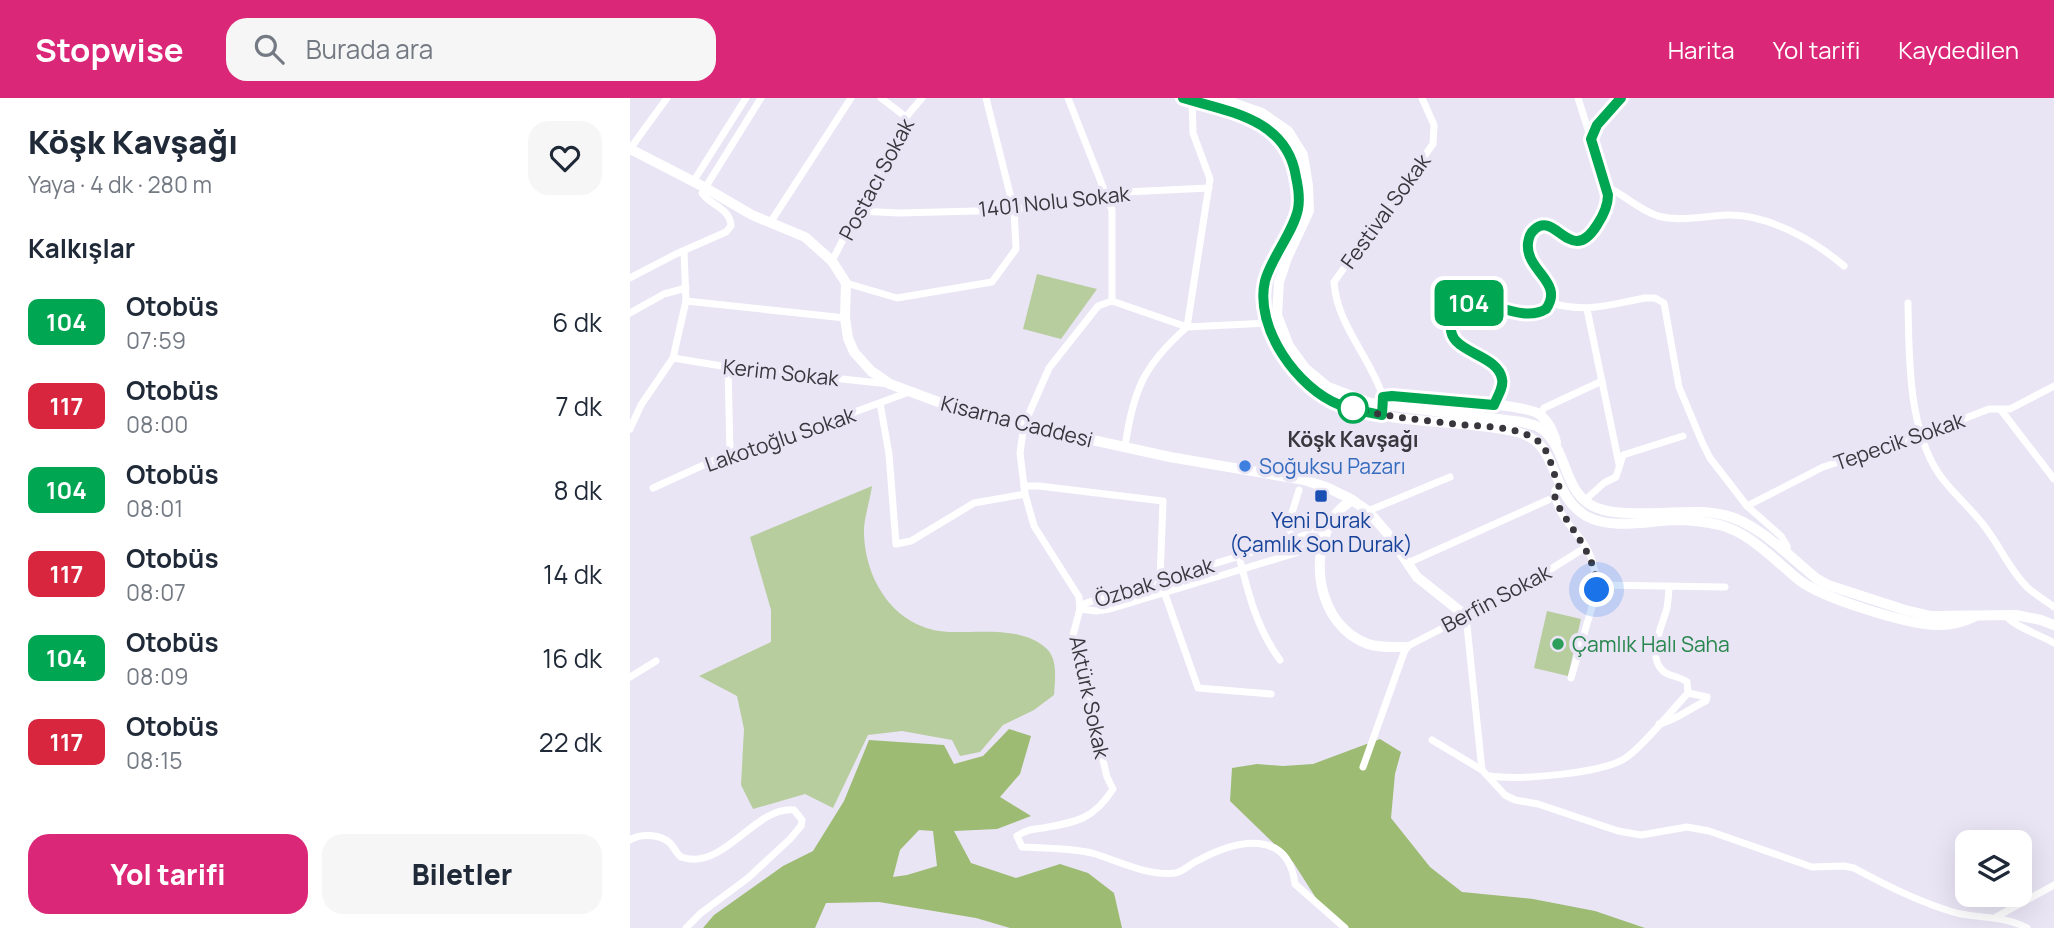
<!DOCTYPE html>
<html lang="tr">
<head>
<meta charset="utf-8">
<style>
  body { margin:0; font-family:Manrope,sans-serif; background:#f6f6f7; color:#1f2937; height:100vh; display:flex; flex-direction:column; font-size:26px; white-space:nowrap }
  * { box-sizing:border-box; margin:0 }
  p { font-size:23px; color:#747a83 }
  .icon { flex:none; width:38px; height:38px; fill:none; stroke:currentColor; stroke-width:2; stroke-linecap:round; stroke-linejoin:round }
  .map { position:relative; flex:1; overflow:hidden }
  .panel { display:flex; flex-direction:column; background:#fff; width:630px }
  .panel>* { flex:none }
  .badge { padding:0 14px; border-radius:10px; font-size:24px; line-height:46px }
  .controls { position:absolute; left:1325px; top:732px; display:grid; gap:14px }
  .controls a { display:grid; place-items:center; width:77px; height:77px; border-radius:14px; background:#fff; box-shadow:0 7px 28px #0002; font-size:35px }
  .you { position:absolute; width:35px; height:35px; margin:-18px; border:5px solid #fff; border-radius:50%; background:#1a73e8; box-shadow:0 0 0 10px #1a73e833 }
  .map>.badge { position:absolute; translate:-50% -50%; box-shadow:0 0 0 4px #fff }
  h2 { padding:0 28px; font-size:26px; line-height:63px }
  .round { display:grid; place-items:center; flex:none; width:74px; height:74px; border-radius:21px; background:#f6f6f7 }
  .headline { display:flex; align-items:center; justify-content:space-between; height:119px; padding:0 28px }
  h1 { font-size:33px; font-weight:800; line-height:52px }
  .button { display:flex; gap:14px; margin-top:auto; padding:14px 28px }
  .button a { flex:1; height:80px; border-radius:21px; background:#db2777; color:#fff; font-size:28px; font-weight:800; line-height:80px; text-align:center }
  .button a+a { background:#f6f6f7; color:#1f2937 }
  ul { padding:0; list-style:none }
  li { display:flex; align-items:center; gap:21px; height:84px; padding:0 28px }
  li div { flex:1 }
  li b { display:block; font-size:26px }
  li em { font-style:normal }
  li .badge { min-width:77px; font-weight:700; text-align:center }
  header { display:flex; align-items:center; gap:42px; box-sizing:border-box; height:98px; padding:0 35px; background:#db2777; color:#fff }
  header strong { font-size:33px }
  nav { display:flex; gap:38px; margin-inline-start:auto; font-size:24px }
  .search { width:490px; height:63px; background:#f6f6f7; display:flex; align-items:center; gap:18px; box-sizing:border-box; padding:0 24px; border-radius:21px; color:#747a83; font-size:26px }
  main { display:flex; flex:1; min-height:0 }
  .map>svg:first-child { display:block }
  .green { fill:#b8cd9e }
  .forest { fill:#9dbb72; fill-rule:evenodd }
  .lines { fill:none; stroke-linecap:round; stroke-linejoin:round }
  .street { stroke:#fff; stroke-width:7 }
  .secondary { stroke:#fff; stroke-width:10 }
  .line-casing { stroke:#fff; stroke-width:16 }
  .line { stroke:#00a651; stroke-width:10 }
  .walk { stroke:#39373d; stroke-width:7; stroke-dasharray:0 12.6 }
  .stop-dot { fill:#fff; stroke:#00a651; stroke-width:3.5 }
  .shop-dot { fill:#3f7fe0; stroke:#e9e5f5; stroke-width:2.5 }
  .transit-dot { fill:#1a4fb4; stroke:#e9e5f5; stroke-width:2.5 }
  .leisure-dot { fill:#2e9e5b; stroke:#e9e5f5; stroke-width:2.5 }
  .labels { text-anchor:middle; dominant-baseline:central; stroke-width:7; stroke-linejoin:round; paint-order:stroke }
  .street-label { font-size:21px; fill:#39373d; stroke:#e9e5f5 }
  .stop-label { font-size:21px; font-weight:bold; fill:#39373d; stroke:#e9e5f5 }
  .shop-label { font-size:21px; fill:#366cbe; stroke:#e9e5f5; text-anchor:start }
  .transit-label { font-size:21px; fill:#164399; stroke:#e9e5f5 }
  .leisure-label { font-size:21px; fill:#27864d; stroke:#e9e5f5; text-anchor:start }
</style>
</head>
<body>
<header>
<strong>Stopwise</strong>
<div class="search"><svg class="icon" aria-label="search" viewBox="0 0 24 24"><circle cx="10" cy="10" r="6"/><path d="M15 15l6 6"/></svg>Burada ara</div>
<nav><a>Harita</a><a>Yol tarifi</a><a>Kaydedilen</a></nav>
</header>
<main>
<section class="panel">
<div class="headline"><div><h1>Köşk Kavşağı</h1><p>Yaya · 4 dk · 280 m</p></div><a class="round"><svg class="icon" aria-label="heart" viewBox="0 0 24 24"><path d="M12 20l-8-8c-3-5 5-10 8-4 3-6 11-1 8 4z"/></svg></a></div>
<h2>Kalkışlar</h2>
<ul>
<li><span class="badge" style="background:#00a651;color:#fff">104</span><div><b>Otobüs</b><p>07:59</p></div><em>6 dk</em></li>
<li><span class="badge" style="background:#d7263d;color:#fff">117</span><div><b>Otobüs</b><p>08:00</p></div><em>7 dk</em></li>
<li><span class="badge" style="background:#00a651;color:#fff">104</span><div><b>Otobüs</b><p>08:01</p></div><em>8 dk</em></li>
<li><span class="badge" style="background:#d7263d;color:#fff">117</span><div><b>Otobüs</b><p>08:07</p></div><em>14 dk</em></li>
<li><span class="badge" style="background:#00a651;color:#fff">104</span><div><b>Otobüs</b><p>08:09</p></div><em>16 dk</em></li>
<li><span class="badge" style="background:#d7263d;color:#fff">117</span><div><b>Otobüs</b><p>08:15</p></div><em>22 dk</em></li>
</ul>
<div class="button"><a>Yol tarifi</a><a>Biletler</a></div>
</section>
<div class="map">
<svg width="1424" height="830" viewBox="0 0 1424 830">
  <rect width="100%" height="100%" fill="#e9e5f5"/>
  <!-- green -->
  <g class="green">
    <path d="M 407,176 L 467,191 L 431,241 L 393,231 Z"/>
    <path d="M 242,388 C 240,402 235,417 234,430 C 233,481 265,532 319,534 C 349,535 394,528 417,551 C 428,562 425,582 424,597 L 404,612 L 373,627 L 350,654 L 330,658 L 322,642 L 272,633 L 238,637 L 203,710 L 175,696 L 123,711 L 111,687 L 114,631 L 107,598 L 69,578 L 141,544 L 141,512 L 120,439 Z"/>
    <path d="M 917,513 L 951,521 L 938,578 L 904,570 Z"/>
  </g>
  <!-- forest -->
  <g class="forest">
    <path d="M 379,631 L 401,638 L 390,676 L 370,699 L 401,718 L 367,731 L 324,733 L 341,765 L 386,780 L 430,766 L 458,775 L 484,795 L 492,830 L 380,830 L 346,820 L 249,804 L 196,805 L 185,830 L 73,830 L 84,817 L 153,768 L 183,753 L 214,703 L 239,642 L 314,647 L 324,666 L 353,658 ZM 289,732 L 303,733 L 307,768 L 277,777 L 263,779 L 270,752 Z"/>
    <path d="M 750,641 L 771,654 L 765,676 L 761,720 L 800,769 L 832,794 L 903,801 L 965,813 L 1015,830 L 711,830 L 693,811 L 663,764 L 600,703 L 602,670 L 627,666 L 653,668 L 683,666 Z"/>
  </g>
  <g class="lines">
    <!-- street -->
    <g class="street">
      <path d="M 251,0 L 276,19"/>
      <path d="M 438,0 L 482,112 L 482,203"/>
      <path d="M 948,0 L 961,41"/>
      <path d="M 0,51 L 37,0"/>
      <path d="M 63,84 L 116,0"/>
      <path d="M 977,89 C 995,97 1009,112 1028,118 C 1050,124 1075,118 1098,117 C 1137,116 1184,142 1214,168"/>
      <path d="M 228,113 L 269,115 L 384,112 L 475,95 L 579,90"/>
      <path d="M 140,125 L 221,0"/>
      <path d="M 202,163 L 276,19 L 292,0"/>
      <path d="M 0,180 L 46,156 L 96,134 L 101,128 C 100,110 81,108 72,95 L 131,0"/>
      <path d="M 216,185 L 267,200 L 362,184 L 386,151 L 384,112 L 356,0"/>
      <path d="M 56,203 L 215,220"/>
      <path d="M 920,205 C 958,215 978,207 1015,200 L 1025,200 L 1034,205 L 1049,289 L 1072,344 L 1080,360 L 1117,408 L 1151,438 L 1157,448 L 1158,457"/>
      <path d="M 1278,205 C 1279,258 1278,330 1309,376 C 1323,396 1341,410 1355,429 C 1370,448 1380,473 1398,490 C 1406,497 1416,503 1424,509"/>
      <path d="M 957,211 L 989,366"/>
      <path d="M 0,215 L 34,196 L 56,190"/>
      <path d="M 639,225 L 557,229 L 482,203 L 468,208 L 419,270 L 394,327 L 390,355 L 395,396 L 404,428 L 449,499 L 450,511 L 443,537 L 477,679 L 483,691 C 464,721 447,724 413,730 C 403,731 396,732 387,738 L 392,749 C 414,750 440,750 462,755 C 487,762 518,779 545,775 C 553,774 561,765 569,762 C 606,742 658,730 665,786 L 715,830"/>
      <path d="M 43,260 L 98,269 L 259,286"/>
      <path d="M 98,269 L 100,355"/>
      <path d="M 753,299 C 740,258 707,228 704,184 L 803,46 L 804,27 L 792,0"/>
      <path d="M 250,305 L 259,356 L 266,446 L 281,443 L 344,405 L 395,396"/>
      <path d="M 1371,312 L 1424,381"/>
      <path d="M 910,317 L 914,310 L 972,283"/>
      <path d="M 0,331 L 11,307 L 43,260 L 56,203 L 54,153"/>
      <path d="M 495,349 C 503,292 514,267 557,229 L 580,81 L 563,35 L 562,3"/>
      <path d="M 394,388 L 409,388 L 533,403 L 530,482 L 568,590 L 641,596"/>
      <path d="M 929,388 L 925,392 C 923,414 946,432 956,449 C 964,462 966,477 967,492 L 941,580"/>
      <path d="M 23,390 L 100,355 L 146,343 L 279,294"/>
      <path d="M 954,403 L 974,385 L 986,379 L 993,357 L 1053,338"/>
      <path d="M 1117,408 L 1193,369 L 1292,337 L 1359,311 L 1380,311 L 1424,288"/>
      <path d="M 738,413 L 820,379"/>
      <path d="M 660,433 L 658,428 L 669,392"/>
      <path d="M 609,458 C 618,495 627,531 650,562"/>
      <path d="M 778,465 L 918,402"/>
      <path d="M 966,487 L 1095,489"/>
      <path d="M 450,511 L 466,513 L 480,511 L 669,454 L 686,444 L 696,432"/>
      <path d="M 450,511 L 456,505 L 665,441 L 700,426"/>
      <path d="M 1376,517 C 1382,528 1411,537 1424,545"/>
      <path d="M 836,518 L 852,672"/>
      <path d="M 0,579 L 26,563"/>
      <path d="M 1029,626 C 1047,622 1060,610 1076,603 L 1077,599 L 1058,595"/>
      <path d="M 802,642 L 852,672 L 875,697 L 885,702 L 908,706 L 988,733 L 1011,737 L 1057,729 L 1079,733 L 1182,769 L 1214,768 L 1224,770 C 1255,787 1289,804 1323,814 C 1347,821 1374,817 1397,830"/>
      <path d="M 733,669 L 776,549 L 894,488 L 956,449"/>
      <path d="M 859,678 C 888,682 974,676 997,659 C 1016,645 1041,613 1058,595 L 1057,584 C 1050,578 1040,579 1033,573 C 1016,558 1033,526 1037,510 C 1038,503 1039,496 1039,488"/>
      <path d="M 0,742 C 10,735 30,736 40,745 C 44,749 46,755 51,759 C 94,774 124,708 164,712 L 172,722 L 171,728 L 160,741 L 118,780 L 71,815 L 56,830"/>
      <path d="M 1366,819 L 1424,787"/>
    </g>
    <!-- secondary -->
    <g class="secondary">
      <path d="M 553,0 C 577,7 607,12 628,24 C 656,41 667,62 668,94 C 668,99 670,106 668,111 C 664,134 641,160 635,183 C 628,213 647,255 667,277 C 720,334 818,317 887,334 C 931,345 918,395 956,418 C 981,432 1018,423 1045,422 C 1060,422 1076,424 1090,427 C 1122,436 1144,462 1169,482 C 1192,500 1278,527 1308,527 C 1321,527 1334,524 1346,518"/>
      <path d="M 589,0 L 632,15 L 658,33 L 673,57 L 678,88 L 679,113 L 657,160 L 649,184 L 647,217 L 659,248 L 675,270 L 698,289 L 740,305 L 892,324 C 899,326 907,327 912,331 C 937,350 933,391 961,407 C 988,424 1058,408 1094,417 C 1127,424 1161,460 1187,481 L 1198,487 L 1275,512 L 1301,518 L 1386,517 L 1411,522 L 1424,527"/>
      <path d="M 0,51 L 74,89 L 122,117 L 175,139 L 202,163 L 216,185 L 215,220 L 218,240 L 224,254 L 241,273 L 260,286 L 311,305 L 394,327 L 540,359 L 674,382 L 696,389 L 719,400 L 738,413 L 757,435 L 787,479 L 836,518"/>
      <path d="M 864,307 C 867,299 874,289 872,281 C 867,253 812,256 822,222 C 825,212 832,207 842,204 C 865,205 894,224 916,211 C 933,186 910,181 901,162 C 897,154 898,147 899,139 L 910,127 C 935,126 943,164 967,128 C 973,119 978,108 978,97 L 961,41 L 967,28 L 991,0"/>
      <path d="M 752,313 L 753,299 L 762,298 C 789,300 892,305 909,316 C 919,323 923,333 926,344"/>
      <path d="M 722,402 C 716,406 710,411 706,416 C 676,457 688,528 738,546 C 749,550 763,549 776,549"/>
    </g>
  </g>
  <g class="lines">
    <defs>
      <path id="line" d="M 553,0 C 600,14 657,21 666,79 C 668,88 670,101 668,111 C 664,133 641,160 635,183 C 624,230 668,291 710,307 C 723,312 738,314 752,317 L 753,299 L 762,298 L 864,307 C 867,299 874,289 872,281 C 867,253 812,256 822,222 C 825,212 832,207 842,204 C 865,205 895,224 916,211 C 935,184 895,173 898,145 C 899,139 900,135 905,131 C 926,113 941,169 967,127 C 973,118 978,108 978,97 L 961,41 L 967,27 L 991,0"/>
    </defs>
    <!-- line casing -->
    <use href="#line" class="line-casing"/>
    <!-- line -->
    <use href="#line" class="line"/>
    <!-- walk -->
    <path class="walk" d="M 723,310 C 756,319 791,322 825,326 C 850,329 888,327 909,344 C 921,355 922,374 929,388 L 925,392 L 925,402 C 941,433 966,455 967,492"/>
  </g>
  <!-- markers -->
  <circle class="stop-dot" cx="723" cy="310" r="14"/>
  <circle class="shop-dot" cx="615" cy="368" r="7"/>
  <rect class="transit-dot" x="684" y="391" width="14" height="14" rx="3.5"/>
  <circle class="leisure-dot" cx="928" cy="546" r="7"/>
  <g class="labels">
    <!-- street labels -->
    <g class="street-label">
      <text transform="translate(246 81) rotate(-62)">Postacı Sokak</text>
      <text transform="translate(424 103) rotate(-6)">1401 Nolu Sokak</text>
      <text transform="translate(755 113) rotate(-54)">Festival Sokak</text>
      <text transform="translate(151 274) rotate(6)">Kerim Sokak</text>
      <text transform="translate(387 323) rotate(14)">Kisarna Caddesi</text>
      <text transform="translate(150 341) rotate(-19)">Lakotoğlu Sokak</text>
      <text transform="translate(1269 343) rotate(-19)">Tepecik Sokak</text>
      <text transform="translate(524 484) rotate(-17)">Özbak Sokak</text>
      <text transform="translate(866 500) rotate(-28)">Berfin Sokak</text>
      <text transform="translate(460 599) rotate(78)">Aktürk Sokak</text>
    </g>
    <!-- stop labels -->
    <g class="stop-label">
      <text x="723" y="341">Köşk Kavşağı</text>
    </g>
    <!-- shop labels -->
    <g class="shop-label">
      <text x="629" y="368">Soğuksu Pazarı</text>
    </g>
    <!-- transit labels -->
    <g class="transit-label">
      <text x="691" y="422">Yeni Durak<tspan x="691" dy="24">(Çamlık Son Durak)</tspan></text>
    </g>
    <!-- leisure labels -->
    <g class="leisure-label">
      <text x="942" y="546">Çamlık Halı Saha</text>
    </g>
  </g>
</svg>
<div class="controls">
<a><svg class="icon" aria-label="layers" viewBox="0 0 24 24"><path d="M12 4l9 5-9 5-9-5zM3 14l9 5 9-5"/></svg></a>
</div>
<div class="you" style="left:967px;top:492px"></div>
<b class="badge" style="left:839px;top:205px;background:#00a651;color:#fff">104</b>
</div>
</main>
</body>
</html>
